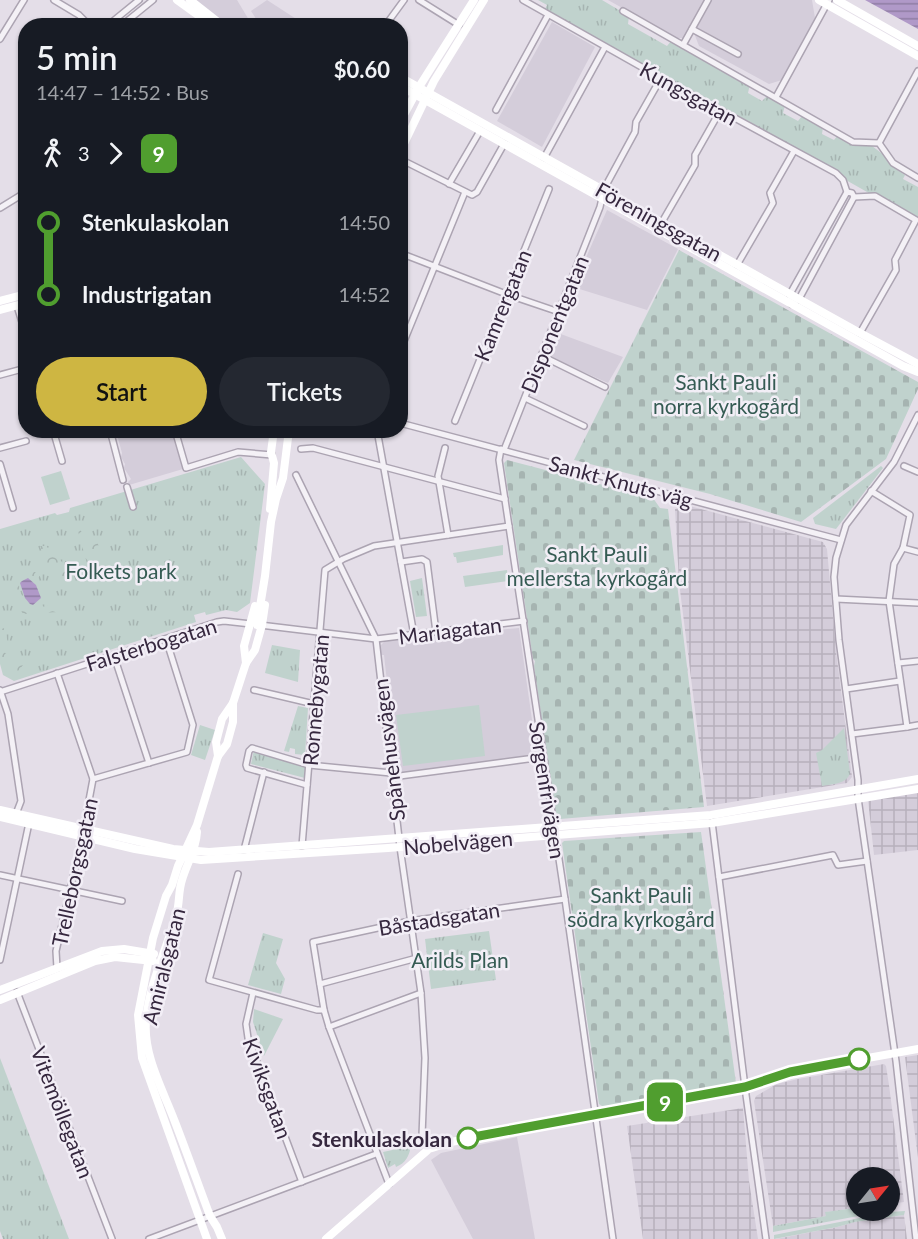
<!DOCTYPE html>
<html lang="en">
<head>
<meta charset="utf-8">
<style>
  body { margin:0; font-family:Lato,sans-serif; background:#242831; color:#f1f3f6; height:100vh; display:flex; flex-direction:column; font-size:22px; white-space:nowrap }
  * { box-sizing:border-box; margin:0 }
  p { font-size:20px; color:#9ea1a6 }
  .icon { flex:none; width:33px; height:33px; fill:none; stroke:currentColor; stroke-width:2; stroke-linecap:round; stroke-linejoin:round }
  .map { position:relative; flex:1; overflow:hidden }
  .drawer { position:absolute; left:18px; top:18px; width:390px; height:420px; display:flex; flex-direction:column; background:#171b24; border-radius:24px; box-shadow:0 2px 4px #0004 }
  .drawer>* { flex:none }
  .badge { padding:0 12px; border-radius:9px; font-size:21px; line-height:39px }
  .needle { width:39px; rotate:60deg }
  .buttons { position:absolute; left:846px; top:1167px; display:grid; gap:12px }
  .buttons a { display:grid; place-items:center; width:54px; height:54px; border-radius:50%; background:#171b24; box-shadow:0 2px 4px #0004; font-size:30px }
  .map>.badge { position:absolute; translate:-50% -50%; box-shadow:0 0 0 3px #fff }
  .legs { display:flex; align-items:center; gap:9px; height:66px; padding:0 18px; font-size:20px }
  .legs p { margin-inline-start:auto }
  .overview { display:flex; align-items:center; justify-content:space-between; height:102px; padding:0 18px }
  h1 { font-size:33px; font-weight:600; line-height:45px }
  .cta { display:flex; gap:12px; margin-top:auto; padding:12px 18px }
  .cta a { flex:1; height:69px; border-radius:36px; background:#ceb642; color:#111; font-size:24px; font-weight:600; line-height:69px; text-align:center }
  .cta a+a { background:#242831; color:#f1f3f6 }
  ul { padding:0 18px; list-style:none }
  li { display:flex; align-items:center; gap:21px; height:72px; font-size:22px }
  li i { display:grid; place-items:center; width:9px; height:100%; margin:0 8px; background:currentColor }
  li i::after { content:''; width:15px; height:15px; margin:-8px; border:4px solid; border-radius:50%; background:#171b24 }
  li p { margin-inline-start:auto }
  li:first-child i { background:linear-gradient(#0000 50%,currentColor 0) }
  li:last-child i { background:linear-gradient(currentColor 50%,#0000 0) }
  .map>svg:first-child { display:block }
  .built { fill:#d4cdda }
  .industrial { fill:url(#industrial-grid) }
  .grass { fill:url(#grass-tufts) }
  .forest { fill:url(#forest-crowns) }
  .cemetery { fill:url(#cemetery-stones) }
  .garden { fill:#c0d2cd }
  .water { fill:url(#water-rules) }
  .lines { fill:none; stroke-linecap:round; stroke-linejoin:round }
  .street-casing { stroke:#aca4b2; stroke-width:8 }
  .street { stroke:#f4f1f6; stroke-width:5 }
  .secondary { stroke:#fff; stroke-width:8 }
  .line-1-casing { stroke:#fff; stroke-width:14 }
  .line-1 { stroke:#509e2f; stroke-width:9 }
  .stop-1-dot { fill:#fff; stroke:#509e2f; stroke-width:3 }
  .labels { text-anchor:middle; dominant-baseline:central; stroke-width:5; stroke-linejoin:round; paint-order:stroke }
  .street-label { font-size:21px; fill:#36283f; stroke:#f2eef6 }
  .park-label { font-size:21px; fill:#355b53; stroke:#f2eef6 }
  .stop-label { font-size:21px; font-weight:bold; fill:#36283f; stroke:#f2eef6; text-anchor:end }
</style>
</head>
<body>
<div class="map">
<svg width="918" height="1239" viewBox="0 0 918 1239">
  <defs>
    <pattern id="industrial-grid" width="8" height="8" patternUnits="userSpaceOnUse" patternTransform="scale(1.5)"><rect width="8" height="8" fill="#d4cdda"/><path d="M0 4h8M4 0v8" fill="none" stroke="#b7b0bc"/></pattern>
    <pattern id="grass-tufts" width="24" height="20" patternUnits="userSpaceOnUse" patternTransform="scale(1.5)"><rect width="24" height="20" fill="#c0d2cd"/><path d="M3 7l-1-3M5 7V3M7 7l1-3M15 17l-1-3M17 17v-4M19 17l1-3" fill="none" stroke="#a6b4b1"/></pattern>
    <pattern id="forest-crowns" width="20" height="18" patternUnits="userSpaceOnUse" patternTransform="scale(1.5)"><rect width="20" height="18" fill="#c0d2cd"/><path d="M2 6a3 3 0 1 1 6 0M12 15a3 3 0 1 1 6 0" fill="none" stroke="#a6b4b1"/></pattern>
    <pattern id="cemetery-stones" width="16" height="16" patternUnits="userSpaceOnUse" patternTransform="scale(1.5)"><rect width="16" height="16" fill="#c0d2cd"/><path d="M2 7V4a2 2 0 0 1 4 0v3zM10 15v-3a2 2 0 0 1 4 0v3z" fill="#a6b4b1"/></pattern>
    <pattern id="water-rules" width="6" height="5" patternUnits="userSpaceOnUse" patternTransform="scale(1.5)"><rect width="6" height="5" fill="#b099c8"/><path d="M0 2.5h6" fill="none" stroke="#907da4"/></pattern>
  </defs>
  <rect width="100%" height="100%" fill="#e4dee8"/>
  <!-- built -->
  <g class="built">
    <path d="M 194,0 L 237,0 L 252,25 L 232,25 L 215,16 Z"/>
    <path d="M 267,0 L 304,24 L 303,25 L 260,25 L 251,11 Z"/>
    <path d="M 608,0 L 706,0 L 685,38 L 676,38 Z"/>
    <path d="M 712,0 L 812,0 L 815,18 L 782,80 L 769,84 L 699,46 L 694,33 Z"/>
    <path d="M 552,22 L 595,47 L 542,147 L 497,121 Z"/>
    <path d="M 607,210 L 678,249 L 647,310 L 573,287 Z"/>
    <path d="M 558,333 L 623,357 L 608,383 L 548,356 Z"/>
    <path d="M 116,431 L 173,431 L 183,469 L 129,485 L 128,482 L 131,479 L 124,468 L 125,464 L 121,457 L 122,453 Z"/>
    <path d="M 519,628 L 537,755 L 399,773 L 395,772 L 393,762 L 396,762 L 394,739 L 390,739 L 389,735 L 393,734 L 391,712 L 387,712 L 384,692 L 388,691 L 384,655 L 380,655 L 380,646 L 385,641 Z"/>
    <path d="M 517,1137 L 535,1239 L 473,1239 L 431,1160 L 441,1153 Z"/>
  </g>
  <!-- industrial -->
  <g class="industrial">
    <path d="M 686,505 L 823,542 L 827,549 L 836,651 L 852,777 L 847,783 L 707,806 L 679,582 L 675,509 Z"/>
    <path d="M 918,791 L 918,850 L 874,855 L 868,800 Z"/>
    <path d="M 918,1055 L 918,1158 L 905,1057 Z"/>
    <path d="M 884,1064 L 886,1066 L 889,1085 L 904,1202 L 890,1204 L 890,1178 L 856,1178 L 856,1208 L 826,1212 L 826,1216 L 773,1226 L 754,1101 L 756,1096 L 777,1084 L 798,1079 Z"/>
    <path d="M 743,1108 L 749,1181 L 758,1239 L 643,1239 L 627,1126 Z"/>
    <path d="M 904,1215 L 907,1239 L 776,1239 L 837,1227 L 855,1222 Z"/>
  </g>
  <!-- grass -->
  <g class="grass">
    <path d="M 538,0 L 602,0 L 629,16 L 628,24 L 667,46 L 672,40 L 750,84 L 748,93 L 762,101 L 768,95 L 785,105 L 783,113 L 798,121 L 802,116 L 823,127 L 822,134 L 834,140 L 838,135 L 852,143 L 872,146 L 884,155 L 893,167 L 905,175 L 903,179 L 918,187 L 918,221 L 545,9 L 547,5 Z"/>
    <path d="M 241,457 L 265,484 L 250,603 L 237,612 L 226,610 L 206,615 L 205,612 L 194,615 L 196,622 L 14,681 L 3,675 L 0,664 L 0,529 L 55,513 L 57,515 L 69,512 L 70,508 Z"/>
    <path d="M 881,466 L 883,468 L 836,529 L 815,524 L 813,518 Z"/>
    <path d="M 422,578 L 427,616 L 416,617 L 410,581 Z"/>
    <path d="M 272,645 L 300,650 L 298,682 L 265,673 Z"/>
    <path d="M 298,706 L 308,708 L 305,755 L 295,754 L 295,749 L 290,748 L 289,752 L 284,751 Z"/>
    <path d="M 200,725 L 215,730 L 205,760 L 191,755 Z"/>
    <path d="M 844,728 L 850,773 C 847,784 832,784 822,786 L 816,753 L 822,750 Z"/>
    <path d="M 254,750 L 308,764 L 305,778 L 251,764 Z"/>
    <path d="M 489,931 L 496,980 L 431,989 L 425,939 Z"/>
    <path d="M 263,933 L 283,939 L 276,963 L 285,979 L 281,994 L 248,985 Z"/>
    <path d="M 254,1009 L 283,1019 L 264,1056 L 253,1022 Z"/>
    <path d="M 0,1058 L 69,1239 L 3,1239 L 0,1231 Z"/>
    <path d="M 411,1146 C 409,1156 406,1163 396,1167 L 395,1164 L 388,1168 L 383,1152 Z"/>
    <path d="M 856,1208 L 856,1210 L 885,1211 L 773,1232 L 773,1226 L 826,1216 L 825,1212 Z"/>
    <path d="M 905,1211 L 904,1215 L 855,1222 L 837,1227 L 774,1239 L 774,1235 L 890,1212 Z"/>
  </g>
  <!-- forest -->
  <g class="forest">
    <path d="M 79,523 L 84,542 L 96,538 L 106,569 L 90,574 L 76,524 Z"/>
    <path d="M 40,546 L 46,546 L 65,565 L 70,565 L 71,571 L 60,585 L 53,579 Z"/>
    <path d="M 31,570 L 40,575 L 36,582 L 29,577 L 19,581 C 18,590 23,600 30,606 L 41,604 L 44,607 L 51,604 L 48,599 L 51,596 L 55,597 L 58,606 L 58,612 L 23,614 L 18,606 L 12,585 L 19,574 Z"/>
    <path d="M 5,628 L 8,644 L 3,651 L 12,659 L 26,657 L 23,665 L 12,679 L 4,674 L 0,661 L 0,629 Z"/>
  </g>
  <!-- cemetery -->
  <g class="cemetery">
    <path d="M 679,250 L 918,382 L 918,389 L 886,459 L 801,522 L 710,494 L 574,460 Z"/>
    <path d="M 507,460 L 653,498 L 660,508 L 668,509 L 704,807 L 560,819 L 556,815 L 534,666 L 535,661 L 533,659 L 504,463 Z"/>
    <path d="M 701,832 L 736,1083 L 605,1108 L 599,1104 L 562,843 L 564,841 Z"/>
  </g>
  <!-- garden -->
  <g class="garden">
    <path d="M 61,471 L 70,499 L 50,505 L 41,477 Z"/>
    <path d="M 503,545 L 503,555 L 457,563 L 456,557 L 454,557 L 453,553 Z"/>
    <path d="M 507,570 L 508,581 L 465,587 L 463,576 Z"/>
    <path d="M 479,705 L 485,756 L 403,766 L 396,715 Z"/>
  </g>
  <!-- water -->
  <g class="water">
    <path d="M 865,0 L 918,0 L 918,29 Z"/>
    <path d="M 28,578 L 36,585 L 41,598 L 33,605 L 30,604 L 25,598 L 20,583 L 22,581 Z"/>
  </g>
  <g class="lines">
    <defs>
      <g id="street">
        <path d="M 54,0 L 79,15 L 90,26"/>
        <path d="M 419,0 L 459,25"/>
        <path d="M 523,0 L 661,78 L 836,173 L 843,180 L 847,192"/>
        <path d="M 623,11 L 853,142 L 879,143 L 893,163 L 918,178"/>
        <path d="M 107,26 L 139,0"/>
        <path d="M 121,26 L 153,0"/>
        <path d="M 385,26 L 404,0"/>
        <path d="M 692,29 L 738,54"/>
        <path d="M 0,39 L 24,0"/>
        <path d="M 683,45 L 708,0"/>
        <path d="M 776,97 L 829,0"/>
        <path d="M 496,110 L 548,15"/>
        <path d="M 879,143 L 918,71"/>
        <path d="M 544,158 L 605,47"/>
        <path d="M 400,159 L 472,195 L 477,192 L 504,144"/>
        <path d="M 449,184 L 480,131"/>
        <path d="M 847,192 L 852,193 L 854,197 L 799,299 L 791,304 L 790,294 Z"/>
        <path d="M 854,197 L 875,196 L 916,220 L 895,260 L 896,270 L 860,333"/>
        <path d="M 0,208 L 26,192"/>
        <path d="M 662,222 L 695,165 L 695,155 L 720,111"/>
        <path d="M 400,253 L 506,294 L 559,312"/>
        <path d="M 737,265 L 773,203 L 770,193 L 794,151"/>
        <path d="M 17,306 L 26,335"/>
        <path d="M 400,351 L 465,192"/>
        <path d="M 542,356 L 605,387"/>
        <path d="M 0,375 L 26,368"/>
        <path d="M 525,398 L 584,426"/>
        <path d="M 455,421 L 549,189"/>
        <path d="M 400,423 L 841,540"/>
        <path d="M 53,430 L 62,461"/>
        <path d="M 110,430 L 123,480"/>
        <path d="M 175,430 L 186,468 L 238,452 L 272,455"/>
        <path d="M 377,430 L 414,635"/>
        <path d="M 0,448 L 26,441"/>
        <path d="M 445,448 L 438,476 L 448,535"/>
        <path d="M 301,449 L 313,448 L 505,499"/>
        <path d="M 501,449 L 499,460 L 565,899 L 613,1239"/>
        <path d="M 504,450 L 600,207 L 604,189 L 635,132 L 636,122 L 661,78"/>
        <path d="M 0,464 L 13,508"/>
        <path d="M 904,466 L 918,472"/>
        <path d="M 296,475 L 376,639 L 400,847 L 421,993 L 425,1058 L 422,1136 L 429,1149"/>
        <path d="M 127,487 L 133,507"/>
        <path d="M 871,491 L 910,515 L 903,548 L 894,564 L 889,601 L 907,727 L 918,725"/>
        <path d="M 903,548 L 918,552"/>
        <path d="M 401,562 L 422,559 L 427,562 L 436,632"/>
        <path d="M 836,599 L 918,603"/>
        <path d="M 260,625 L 376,639 L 524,621"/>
        <path d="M 114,656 L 149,763"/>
        <path d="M 898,663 L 918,661"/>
        <path d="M 57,673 L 93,779 L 81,843 L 56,951 L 57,968"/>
        <path d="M 846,689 L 900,681"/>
        <path d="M 0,690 L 8,714 L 21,801 L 16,814"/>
        <path d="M 254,690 L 314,704"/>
        <path d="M 0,692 L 217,622 L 224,621 L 251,624"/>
        <path d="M 852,734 L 907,727"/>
        <path d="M 392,777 L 543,757"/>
        <path d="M 93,779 L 187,752 L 193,725 L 166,639"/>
        <path d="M 307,785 L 247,768 L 246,765 L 249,751 L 252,748 L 309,765 L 391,773"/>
        <path d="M 712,822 L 746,1095 L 766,1239"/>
        <path d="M 302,846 L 325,570 L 343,559 L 374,546 L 509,526"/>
        <path d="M 244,850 L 264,772"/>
        <path d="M 238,874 L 209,980 L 317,1010 L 324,1010"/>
        <path d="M 0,875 L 122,901"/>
        <path d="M 719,877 L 833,855 L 838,865 L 867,861"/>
        <path d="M 0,960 L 29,823"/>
        <path d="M 320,984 L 417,958"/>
        <path d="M 17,992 L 112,1239"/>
        <path d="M 253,993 L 246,1024 L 248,1038 L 302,1182"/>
        <path d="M 329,1027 L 421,993"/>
        <path d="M 389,1184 L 329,1027 L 324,1010 L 313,942 L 410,921 L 565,899"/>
        <path d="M 149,1239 L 376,1154"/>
        <path d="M 916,1239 L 896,1061 L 858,798 L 858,780 L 839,640 L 834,577 L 836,558 L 846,525 L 894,462 L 918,415"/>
      </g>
    </defs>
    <!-- street casing -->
    <use href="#street" class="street-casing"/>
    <!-- street -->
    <use href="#street" class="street"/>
    <!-- secondary -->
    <g class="secondary">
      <path d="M 177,0 L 213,26"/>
      <path d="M 190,0 L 223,26"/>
      <path d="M 819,0 L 918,56"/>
      <path d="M 837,0 L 918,46"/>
      <path d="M 400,77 L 860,333 L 918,364"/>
      <path d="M 400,86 L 903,366 L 918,372"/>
      <path d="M 400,122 L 419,87 L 474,0"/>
      <path d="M 400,152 L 434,81 L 484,0"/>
      <path d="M 0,301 L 26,294"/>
      <path d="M 0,310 L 26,303"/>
      <path d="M 270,509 L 274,463 L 271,452 L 274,430"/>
      <path d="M 257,625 L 265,576 L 271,522 L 276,499 L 283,478 L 289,430"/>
      <path d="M 246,663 L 244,646 L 255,606"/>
      <path d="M 218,756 L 216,742 L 222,719 L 233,703 L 246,663 L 255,650 L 262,625 L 265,605"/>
      <path d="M 0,810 L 173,849 L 209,852 L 711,815 L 918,779"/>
      <path d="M 0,817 L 135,849 L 201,860 L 388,848 L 712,823 L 918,789"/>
      <path d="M 197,832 C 196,850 187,863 182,880 C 178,892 180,903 176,916 C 166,950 149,985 146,1021 C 143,1055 163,1090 175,1122 C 187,1153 198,1184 210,1216 L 217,1227 L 222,1239"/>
      <path d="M 0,990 L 102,951 L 124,949 L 154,954"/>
      <path d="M 0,1000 L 95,961 L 115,957 L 153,961"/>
      <path d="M 207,1239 L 142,1058 L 138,1015 L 153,938 L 166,896 L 172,885 L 178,866 L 197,825 L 218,756 L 227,744 L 233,722 L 233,703"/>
      <path d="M 326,1239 L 429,1149 L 451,1142 L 745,1087 L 790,1072 L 918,1049"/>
    </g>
  </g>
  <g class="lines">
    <defs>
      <path id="line-1" d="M 468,1138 L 745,1087 L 790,1072 L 859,1059"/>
    </defs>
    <!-- line-1 casing -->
    <use href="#line-1" class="line-1-casing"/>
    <!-- line-1 -->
    <use href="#line-1" class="line-1"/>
  </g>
  <!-- markers -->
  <g class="stop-1-dot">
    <circle cx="859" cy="1059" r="10"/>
    <circle cx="468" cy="1138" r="10"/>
  </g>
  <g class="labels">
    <!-- street labels -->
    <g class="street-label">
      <text transform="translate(689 93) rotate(29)">Kungsgatan</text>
      <text transform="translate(659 221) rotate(29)">Föreningsgatan</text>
      <text transform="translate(502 305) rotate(-68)">Kamrergatan</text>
      <text transform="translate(554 324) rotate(-68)">Disponentgatan</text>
      <text transform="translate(621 481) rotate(15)">Sankt Knuts väg</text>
      <text transform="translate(450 630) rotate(-7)">Mariagatan</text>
      <text transform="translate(151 644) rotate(-17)">Falsterbogatan</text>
      <text transform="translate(315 700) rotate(-85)">Ronnebygatan</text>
      <text transform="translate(388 750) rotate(-97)">Spånehusvägen</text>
      <text transform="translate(548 790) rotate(81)">Sorgenfrivägen</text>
      <text transform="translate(458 842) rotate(-5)">Nobelvägen</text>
      <text transform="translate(74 872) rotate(-78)">Trelleborgsgatan</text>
      <text transform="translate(439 918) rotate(-9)">Båstadsgatan</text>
      <text transform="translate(163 966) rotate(-76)">Amiralsgatan</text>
      <text transform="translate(268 1088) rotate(70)">Kiviksgatan</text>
      <text transform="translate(63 1112) rotate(69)">Vitemöllegatan</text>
    </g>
    <!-- park labels -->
    <g class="park-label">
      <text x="726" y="381">Sankt Pauli<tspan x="726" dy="24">norra kyrkogård</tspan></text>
      <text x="597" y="553">Sankt Pauli<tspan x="597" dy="24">mellersta kyrkogård</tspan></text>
      <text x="121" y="570">Folkets park</text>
      <text x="641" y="894">Sankt Pauli<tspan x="641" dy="24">södra kyrkogård</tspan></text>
      <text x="460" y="959">Arilds Plan</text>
    </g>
    <!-- stop labels -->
    <g class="stop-label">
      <text x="452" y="1138">Stenkulaskolan</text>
    </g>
  </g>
</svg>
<div class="buttons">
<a><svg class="needle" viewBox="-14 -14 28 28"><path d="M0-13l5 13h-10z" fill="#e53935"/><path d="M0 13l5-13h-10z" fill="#9ea1a6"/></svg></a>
</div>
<b class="badge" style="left:665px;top:1102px;background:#509e2f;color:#fff">9</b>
<section class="drawer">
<div class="overview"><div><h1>5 min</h1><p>14:47 – 14:52 · Bus</p></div><b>$0.60</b></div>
<div class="legs"><svg class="icon" aria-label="walk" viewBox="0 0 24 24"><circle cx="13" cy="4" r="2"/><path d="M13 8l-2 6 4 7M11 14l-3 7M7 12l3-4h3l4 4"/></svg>3<svg class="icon" aria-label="forward" viewBox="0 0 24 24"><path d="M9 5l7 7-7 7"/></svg><b class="badge" style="background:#509e2f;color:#fff">9</b></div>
<ul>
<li><i style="color:#509e2f"></i><b>Stenkulaskolan</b><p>14:50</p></li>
<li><i style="color:#509e2f"></i><b>Industrigatan</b><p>14:52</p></li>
</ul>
<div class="cta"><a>Start</a><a>Tickets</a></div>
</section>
</div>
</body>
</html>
